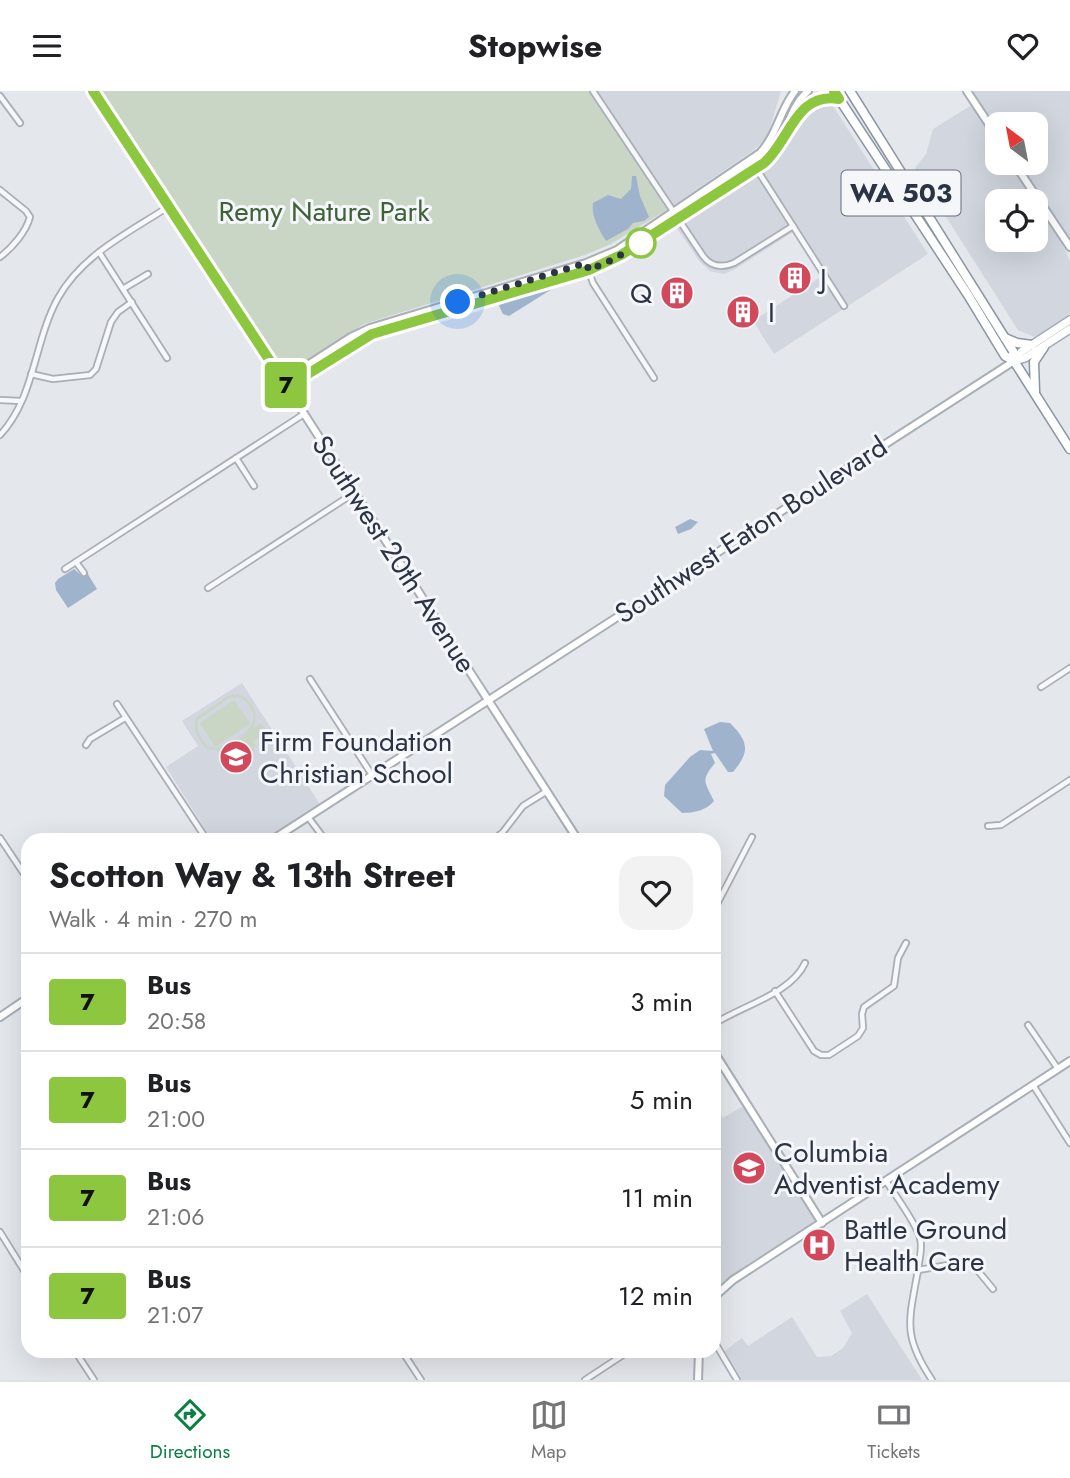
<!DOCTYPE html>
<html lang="en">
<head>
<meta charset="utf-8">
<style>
  body { margin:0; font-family:Jost,sans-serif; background:#f2f2f2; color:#202124; height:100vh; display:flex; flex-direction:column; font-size:26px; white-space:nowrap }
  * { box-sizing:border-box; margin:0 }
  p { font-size:23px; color:#757577 }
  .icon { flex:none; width:38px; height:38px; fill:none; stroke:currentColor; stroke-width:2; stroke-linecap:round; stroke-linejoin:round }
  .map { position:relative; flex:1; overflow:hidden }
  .sheet { position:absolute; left:21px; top:742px; width:700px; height:525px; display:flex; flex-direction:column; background:#fff; border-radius:21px; box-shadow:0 7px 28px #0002 }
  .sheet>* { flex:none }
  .badge { padding:0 14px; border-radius:5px; font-size:24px; line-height:46px }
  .needle { width:46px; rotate:328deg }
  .buttons { position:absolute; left:985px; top:21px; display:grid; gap:14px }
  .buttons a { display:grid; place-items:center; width:63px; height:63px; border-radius:14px; background:#fff; box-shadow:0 7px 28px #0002; font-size:35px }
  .you { position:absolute; width:35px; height:35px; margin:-18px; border:5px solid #fff; border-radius:50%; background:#1a73e8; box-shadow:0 0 0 10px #1a73e833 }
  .map>.badge { position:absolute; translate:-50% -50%; box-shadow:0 0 0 4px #fff }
  .round { display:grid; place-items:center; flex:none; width:74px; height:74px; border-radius:21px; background:#f2f2f2 }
  .head { display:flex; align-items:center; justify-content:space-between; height:119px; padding:0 28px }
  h1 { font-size:33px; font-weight:700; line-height:52px }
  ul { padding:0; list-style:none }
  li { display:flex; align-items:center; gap:21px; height:98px; padding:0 28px; border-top:2px solid #e0e0e0 }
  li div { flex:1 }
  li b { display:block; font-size:26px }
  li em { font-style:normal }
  li .badge { min-width:77px; font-weight:700; text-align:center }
  header { display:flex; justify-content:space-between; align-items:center; height:91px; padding:0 28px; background:#fff; font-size:32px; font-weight:700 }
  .tabs { display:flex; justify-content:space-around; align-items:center; height:98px; border-top:2px solid #e0e0e0; background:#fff; font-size:19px; color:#757577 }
  .tabs a { display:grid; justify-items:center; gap:4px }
  .tabs .active { color:#0b8043 }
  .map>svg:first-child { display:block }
  .built { fill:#d2d6de }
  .green { fill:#c9d6c5; fill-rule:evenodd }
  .water { fill:#9fb4cc }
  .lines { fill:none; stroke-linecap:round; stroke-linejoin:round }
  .street-casing { stroke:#a9aeb7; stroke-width:8 }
  .secondary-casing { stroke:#a9aeb7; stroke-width:10 }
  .primary-casing { stroke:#a3abb8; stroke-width:10 }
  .highway-casing { stroke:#8b94a3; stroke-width:11 }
  .street { stroke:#f7f8fa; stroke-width:4.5 }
  .secondary { stroke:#fff; stroke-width:6 }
  .primary { stroke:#fff; stroke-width:7 }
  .highway { stroke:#fff; stroke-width:8 }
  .line-casing { stroke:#fff; stroke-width:16 }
  .line { stroke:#8dc63f; stroke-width:10 }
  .walk { stroke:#2b3445; stroke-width:7; stroke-dasharray:0 12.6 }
  .stop-dot { fill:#fff; stroke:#8dc63f; stroke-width:3.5 }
  .labels { text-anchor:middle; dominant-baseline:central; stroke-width:6; stroke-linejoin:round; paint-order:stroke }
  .shield { fill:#f4f6f9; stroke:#676e7b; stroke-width:2 }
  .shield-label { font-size:26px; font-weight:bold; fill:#2b3445 }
  .park-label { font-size:28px; fill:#3f6138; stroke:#f4f6f9 }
  .poi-label { font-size:28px; fill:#2b3445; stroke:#f4f6f9; text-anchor:start }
  .street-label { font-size:28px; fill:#2b3445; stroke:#f4f6f9 }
</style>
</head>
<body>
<header><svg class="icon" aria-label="menu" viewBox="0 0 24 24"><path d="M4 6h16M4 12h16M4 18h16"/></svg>Stopwise<svg class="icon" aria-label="heart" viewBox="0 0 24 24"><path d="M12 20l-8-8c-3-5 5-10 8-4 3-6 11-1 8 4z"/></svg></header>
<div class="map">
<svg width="1070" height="1289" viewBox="0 0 1070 1289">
  <rect width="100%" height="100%" fill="#e4e7ec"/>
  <!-- built -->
  <g class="built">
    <path d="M 590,0 L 781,0 L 767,47 L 751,61 L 668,118 Z"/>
    <path d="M 973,0 L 1070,0 L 1070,152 L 1019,72 L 1036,72 L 1036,33 L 998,33 L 997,39 Z"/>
    <path d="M 816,10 L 829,10 L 831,12 L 928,163 L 774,263 L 753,230 L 825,183 L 796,139 L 737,177 L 724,183 L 710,180 L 700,171 L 674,133 L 765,75 L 782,57 L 799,25 Z"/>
    <path d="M 973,13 L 997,52 L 998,72 L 1010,72 L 1035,110 L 998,110 L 998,149 L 1036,149 L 1036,112 L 1060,148 L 1070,170 L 1070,223 L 1035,246 L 1018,239 L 915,77 L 926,63 L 933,38 Z"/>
    <path d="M 242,592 L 321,715 L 267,749 L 212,749 L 166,676 L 198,655 L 182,630 Z"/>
    <path d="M 714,1013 L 723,1027 L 745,1014 L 817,1129 L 814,1134 L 714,1201 Z"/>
    <path d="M 867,1203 L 922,1289 L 740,1289 L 723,1261 L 742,1247 L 748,1255 L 792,1226 L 817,1266 L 831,1265 L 843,1257 L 852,1242 L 840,1220 Z"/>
  </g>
  <!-- green -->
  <g class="green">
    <path d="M 101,0 L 591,0 L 668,118 L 611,153 L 585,164 L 364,233 L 290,281 L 282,280 Z"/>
    <path d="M 239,603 C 252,609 260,624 253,637 L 261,632 L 267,641 L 253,650 L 256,655 L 253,657 L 255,660 L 244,666 L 236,655 L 237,650 L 249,640 L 219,660 L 207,658 C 198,649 191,638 197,626 L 228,605 ZM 239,606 C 245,609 248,612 251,618 C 263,637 232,650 218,657 L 207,655 L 198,641 L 197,630 L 229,607 Z"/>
    <path d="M 234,609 L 250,633 L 215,656 L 200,632 Z"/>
  </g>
  <!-- water -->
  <g class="water">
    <path d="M 632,85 L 636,85 L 640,105 L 649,126 L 644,130 L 633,132 L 628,138 L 606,150 C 599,139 591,125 593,112 L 608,104 L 621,108 L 631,98 Z"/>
    <path d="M 551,196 L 552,198 L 509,225 L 503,223 L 499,215 L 502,210 Z"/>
    <path d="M 690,428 L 698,431 L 691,438 L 678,443 L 675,436 Z"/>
    <path d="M 74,478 L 81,484 L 86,480 L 97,498 L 68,517 L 56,499 L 55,492 L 58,488 Z"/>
    <path d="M 720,631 L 730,632 C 749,651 750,661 733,681 L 728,681 L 715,662 L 711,663 L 715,672 C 701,689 704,690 714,710 C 707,719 694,722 682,722 L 664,705 L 665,694 L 690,666 L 700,659 L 713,660 L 704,638 Z"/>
  </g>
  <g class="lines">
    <defs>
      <g id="street">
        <path d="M 593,0 L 703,165 C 711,176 722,177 734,172 L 793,135"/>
        <path d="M 0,5 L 20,32"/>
        <path d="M 756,77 L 844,215"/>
        <path d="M 0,99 L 26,120 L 30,126 C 26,141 12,157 0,166"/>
        <path d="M 99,161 L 167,267"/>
        <path d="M 586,172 L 593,192 L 654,287"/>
        <path d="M 123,198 L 148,183"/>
        <path d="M 31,283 L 53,288 L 90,284 L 96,278 L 111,231 L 118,221 L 132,211"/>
        <path d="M 0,309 L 21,310"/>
        <path d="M 0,344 C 35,307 34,250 58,207 C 82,164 128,142 168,116"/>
        <path d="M 236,367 L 254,395"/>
        <path d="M 76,471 L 84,482"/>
        <path d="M 65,478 L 304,323"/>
        <path d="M 208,497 L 354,402"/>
        <path d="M 310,588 L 372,684"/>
        <path d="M 1041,596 L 1070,577"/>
        <path d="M 117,613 L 207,749"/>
        <path d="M 86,654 L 90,648 L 125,627"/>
        <path d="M 308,726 L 323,746"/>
        <path d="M 988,735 L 1001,734 L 1070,689"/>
        <path d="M 0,747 L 28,789"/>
        <path d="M 493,749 L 503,741 L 523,715 L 547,700"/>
        <path d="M 714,819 L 752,746"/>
        <path d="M 775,900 L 814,960 L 821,964 L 829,964 L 858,945 L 863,937 L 862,923 L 864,916 L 894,895 L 898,867 L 906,852"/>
        <path d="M 714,933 C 741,915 791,903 805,872"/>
        <path d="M 1028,934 L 1058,978"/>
        <path d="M 28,959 L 25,966 L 28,977"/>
        <path d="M 1033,994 L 1070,1052"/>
        <path d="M 886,1090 C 895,1104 916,1132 920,1147 C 923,1157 919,1169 918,1179 C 909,1230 902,1244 932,1289"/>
        <path d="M 0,1141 L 28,1186"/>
        <path d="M 918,1179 L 967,1171 L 974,1175 L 993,1198"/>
        <path d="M 714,1250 L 737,1289"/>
        <path d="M 75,1260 L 94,1289"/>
        <path d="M 402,1260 L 421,1289"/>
        <path d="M 585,1289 L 629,1260"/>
      </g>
      <g id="secondary">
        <path d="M 93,0 L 267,265 L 578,749"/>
        <path d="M 967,0 L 998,47"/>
        <path d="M 1014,72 L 1070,156"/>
        <path d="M 283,290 L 351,246 L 370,237 L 586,172 L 617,159 L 760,62 C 777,44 780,19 795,0"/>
        <path d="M 287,296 L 372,243 L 589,179 L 616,167 L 767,69 C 788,49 786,19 808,0"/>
        <path d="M 272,749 L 1014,270"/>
        <path d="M 0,926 L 28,907"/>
        <path d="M 714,961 L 822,1132"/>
        <path d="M 714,1206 L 733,1189 L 1070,970"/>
        <path d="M 698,1289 L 699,1260"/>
      </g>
      <g id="primary">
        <path d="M 1014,270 L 1021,261 L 1070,229"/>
        <path d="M 1015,270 L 1025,267 L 1070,238"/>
      </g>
      <g id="highway">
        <path d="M 834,0 L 968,204 L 1005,265 L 1014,270"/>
        <path d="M 850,0 L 1013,260 L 1014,270 L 1070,358"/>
        <path d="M 787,36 C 801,18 814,0 839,8"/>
        <path d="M 1005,247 L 1017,252 L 1032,254"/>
        <path d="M 1035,301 L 1034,271 L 1044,256"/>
      </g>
    </defs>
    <!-- street casing -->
    <use href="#street" class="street-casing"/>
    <!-- secondary casing -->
    <use href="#secondary" class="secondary-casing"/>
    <!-- primary casing -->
    <use href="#primary" class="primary-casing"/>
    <!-- highway casing -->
    <use href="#highway" class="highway-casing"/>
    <!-- street -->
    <use href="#street" class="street"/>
    <!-- secondary -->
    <use href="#secondary" class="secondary"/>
    <!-- primary -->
    <use href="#primary" class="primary"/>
    <!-- highway -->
    <use href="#highway" class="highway"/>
  </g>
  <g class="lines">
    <defs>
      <path id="line" d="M 93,0 L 287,296 L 372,243 L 589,179 L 621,164 L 764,72 C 789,51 796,0 839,8 L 834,0"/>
    </defs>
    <!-- line casing -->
    <use href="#line" class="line-casing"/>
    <!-- line -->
    <use href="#line" class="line"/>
    <!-- walk -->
    <path class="walk" d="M 458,211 L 586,172 L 589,179 L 616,167 L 644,149 L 641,152"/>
  </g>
  <!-- icons -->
  <defs>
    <symbol id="building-disc" viewBox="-11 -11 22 22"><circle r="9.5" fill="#d1495b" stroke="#f4f6f9"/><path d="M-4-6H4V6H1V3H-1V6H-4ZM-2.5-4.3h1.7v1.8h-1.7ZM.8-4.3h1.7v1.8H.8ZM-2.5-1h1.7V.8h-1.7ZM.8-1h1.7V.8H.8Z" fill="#fff"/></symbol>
    <symbol id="school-disc" viewBox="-11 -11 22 22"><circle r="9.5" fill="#d1495b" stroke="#f4f6f9"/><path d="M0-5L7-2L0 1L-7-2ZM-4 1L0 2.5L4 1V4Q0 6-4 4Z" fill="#fff"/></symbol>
    <symbol id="hospital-disc" viewBox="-11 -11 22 22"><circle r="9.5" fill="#d1495b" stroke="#f4f6f9"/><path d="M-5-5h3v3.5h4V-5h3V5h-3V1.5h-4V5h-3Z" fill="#fff"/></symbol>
  </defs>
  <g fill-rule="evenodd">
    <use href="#building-disc" x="776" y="168" width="38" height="38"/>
    <use href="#building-disc" x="658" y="183" width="38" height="38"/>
    <use href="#building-disc" x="724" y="202" width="38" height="38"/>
    <use href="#school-disc" x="217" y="647" width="38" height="38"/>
    <use href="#school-disc" x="730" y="1058" width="38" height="38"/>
    <use href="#hospital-disc" x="800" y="1135" width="38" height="38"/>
  </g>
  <!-- markers -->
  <circle class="stop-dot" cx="641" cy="152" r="14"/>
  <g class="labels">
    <!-- shield labels -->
    <rect class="shield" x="841.5" y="79.5" width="119" height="45" rx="5"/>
    <g class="shield-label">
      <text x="901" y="102">WA 503</text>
    </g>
    <!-- park labels -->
    <g class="park-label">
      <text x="324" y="120">Remy Nature Park</text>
    </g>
    <!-- poi labels -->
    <g class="poi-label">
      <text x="820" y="187">J</text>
      <text x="652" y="202" text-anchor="end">Q</text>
      <text x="768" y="221">I</text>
      <text x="260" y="650">Firm Foundation<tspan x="260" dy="32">Christian School</tspan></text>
      <text x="774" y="1061">Columbia<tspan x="774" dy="32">Adventist Academy</tspan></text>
      <text x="844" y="1138">Battle Ground<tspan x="844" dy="32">Health Care</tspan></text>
    </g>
    <!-- street labels -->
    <g class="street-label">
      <text transform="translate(751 439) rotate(-33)">Southwest Eaton Boulevard</text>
      <text transform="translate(394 463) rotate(57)">Southwest 20th Avenue</text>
    </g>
  </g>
</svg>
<div class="buttons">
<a><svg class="needle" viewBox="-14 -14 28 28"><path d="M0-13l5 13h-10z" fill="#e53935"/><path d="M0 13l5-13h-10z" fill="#757577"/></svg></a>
<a><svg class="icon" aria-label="locate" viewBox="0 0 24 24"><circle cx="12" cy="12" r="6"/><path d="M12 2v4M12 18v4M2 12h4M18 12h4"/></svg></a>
</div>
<div class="you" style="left:458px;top:211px"></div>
<b class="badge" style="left:286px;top:294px;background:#8dc63f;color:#111">7</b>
<section class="sheet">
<div class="head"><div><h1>Scotton Way &amp; 13th Street</h1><p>Walk · 4 min · 270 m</p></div><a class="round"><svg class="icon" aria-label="heart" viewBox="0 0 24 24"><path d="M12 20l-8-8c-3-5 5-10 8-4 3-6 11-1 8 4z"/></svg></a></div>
<ul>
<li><span class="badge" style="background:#8dc63f;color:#111">7</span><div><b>Bus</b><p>20:58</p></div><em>3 min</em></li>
<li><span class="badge" style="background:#8dc63f;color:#111">7</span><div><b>Bus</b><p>21:00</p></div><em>5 min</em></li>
<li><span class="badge" style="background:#8dc63f;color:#111">7</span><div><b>Bus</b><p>21:06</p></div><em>11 min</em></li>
<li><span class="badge" style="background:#8dc63f;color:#111">7</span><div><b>Bus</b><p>21:07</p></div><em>12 min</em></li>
</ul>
</section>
</div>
<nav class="tabs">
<a class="active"><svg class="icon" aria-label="directions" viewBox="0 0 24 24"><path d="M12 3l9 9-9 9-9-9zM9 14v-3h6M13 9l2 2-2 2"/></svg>Directions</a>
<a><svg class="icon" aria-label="map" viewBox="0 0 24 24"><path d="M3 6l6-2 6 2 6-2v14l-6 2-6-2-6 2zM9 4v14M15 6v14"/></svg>Map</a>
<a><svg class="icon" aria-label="tickets" viewBox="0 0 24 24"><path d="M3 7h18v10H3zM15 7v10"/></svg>Tickets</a>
</nav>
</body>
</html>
